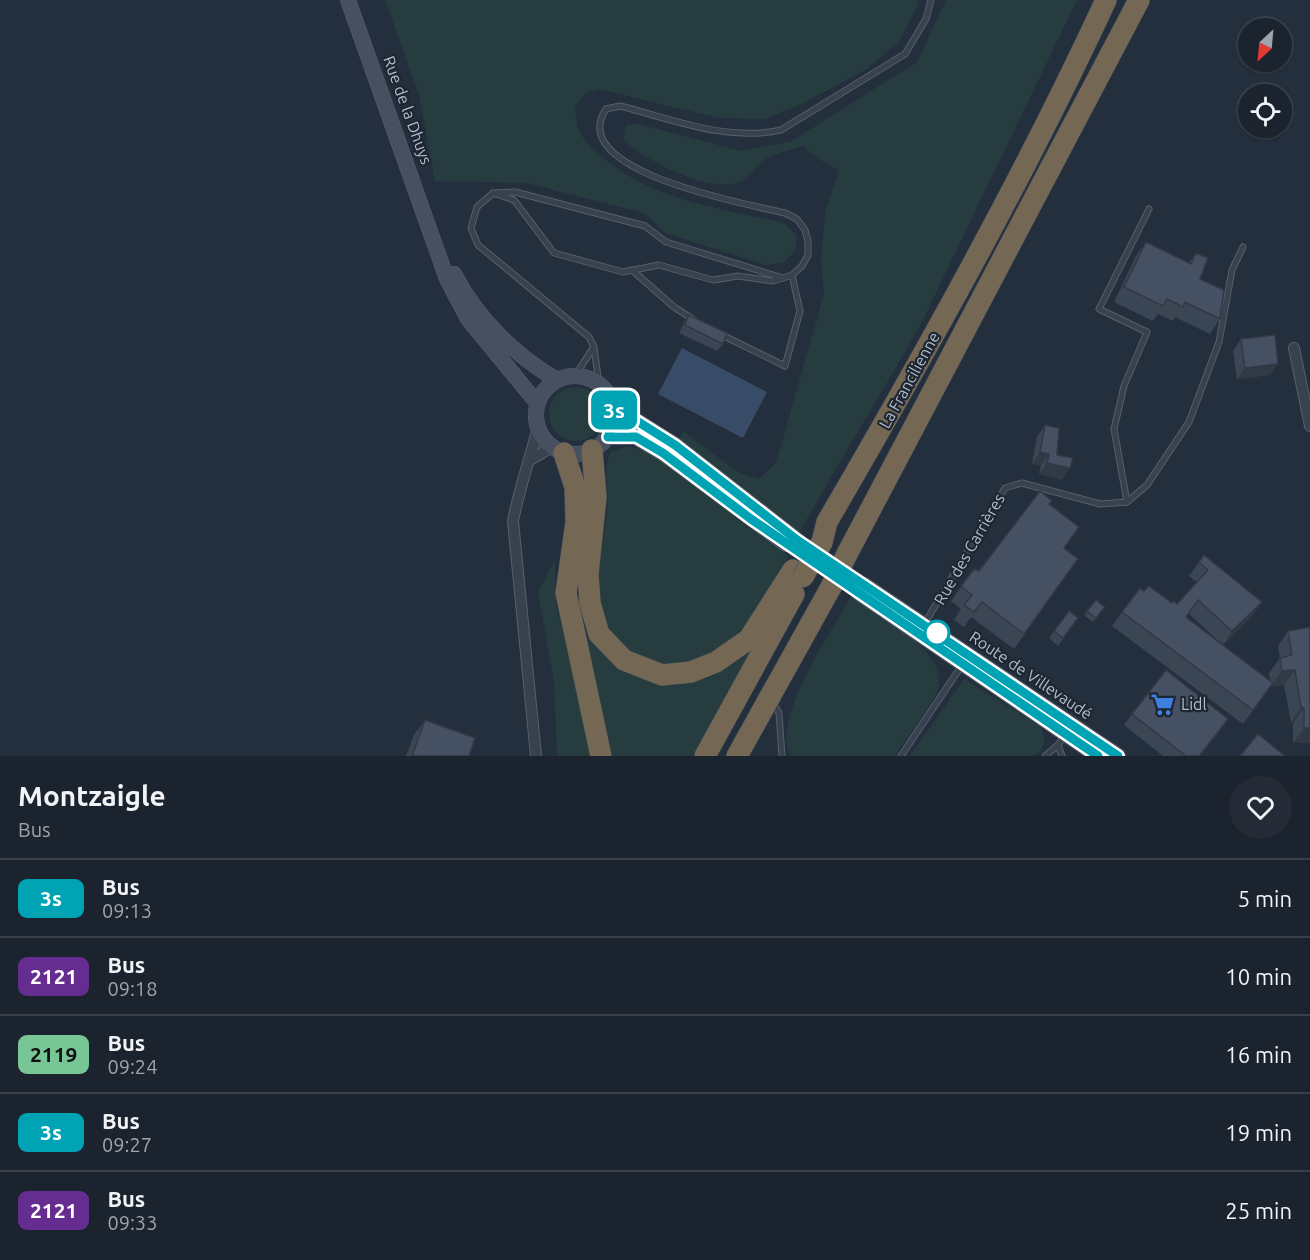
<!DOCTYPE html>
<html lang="fr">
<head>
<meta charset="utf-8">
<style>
  body { margin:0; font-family:Ubuntu,sans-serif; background:#242b36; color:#f1f3f6; height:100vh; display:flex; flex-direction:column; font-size:22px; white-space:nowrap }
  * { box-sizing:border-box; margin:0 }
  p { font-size:20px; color:#a0a4aa }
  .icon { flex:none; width:33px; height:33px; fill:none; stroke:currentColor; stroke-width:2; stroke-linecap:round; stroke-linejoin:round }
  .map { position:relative; height:756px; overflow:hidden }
  .drawer { display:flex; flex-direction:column; background:#1b232e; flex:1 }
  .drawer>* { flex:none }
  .badge { padding:0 12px; border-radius:9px; font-size:21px; line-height:39px }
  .needle { width:39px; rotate:206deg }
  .tools { position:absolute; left:1238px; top:18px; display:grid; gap:12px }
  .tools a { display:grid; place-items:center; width:54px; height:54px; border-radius:50%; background:#1b232e; box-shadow:0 2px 4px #0004,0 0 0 2px #39404a; font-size:30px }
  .map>.badge { position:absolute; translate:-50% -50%; box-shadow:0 0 0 3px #fff }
  .round { display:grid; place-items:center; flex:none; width:63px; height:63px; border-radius:32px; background:#242b36 }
  .overview { display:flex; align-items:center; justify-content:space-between; height:102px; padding:0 18px }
  h1 { font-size:28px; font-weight:700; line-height:45px }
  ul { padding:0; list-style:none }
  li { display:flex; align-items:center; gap:18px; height:78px; padding:0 18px; border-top:2px solid #39404a }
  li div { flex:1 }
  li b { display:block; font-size:22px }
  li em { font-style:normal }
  li .badge { min-width:66px; font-weight:700; text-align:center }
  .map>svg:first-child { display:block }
  .green { fill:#263c3f }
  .water { fill:#394c67 }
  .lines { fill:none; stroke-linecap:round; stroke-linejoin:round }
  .secondary-tunnel { stroke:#3a4453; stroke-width:15; stroke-dasharray:15 8; stroke-linecap:butt }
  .lane-casing { stroke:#565f6c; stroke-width:7 }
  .street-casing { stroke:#565f6c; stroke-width:12 }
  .secondary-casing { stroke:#565f6c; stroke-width:16 }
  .highway-casing { stroke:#434c59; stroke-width:22 }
  .lane { stroke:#38414e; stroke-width:5 }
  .street { stroke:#38414e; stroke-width:10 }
  .secondary { stroke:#465061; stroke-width:15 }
  .highway { stroke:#746855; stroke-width:21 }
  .highway-bridge-casing { stroke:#434c59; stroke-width:22; stroke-linecap:butt }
  .highway-bridge { stroke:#746855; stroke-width:21 }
  .wall { fill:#3b4654 }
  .shaded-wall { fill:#303945 }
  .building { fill:#455162; stroke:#303945; stroke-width:1.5 }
  .line-casing { stroke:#fff; stroke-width:14 }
  .line { stroke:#00a3b4; stroke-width:9 }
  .stop-dot { fill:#fff; stroke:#00a3b4; stroke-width:3 }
  .labels { text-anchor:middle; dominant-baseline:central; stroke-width:4.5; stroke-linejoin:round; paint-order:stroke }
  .street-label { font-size:16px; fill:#b4bcc9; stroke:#1d2633 }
  .poi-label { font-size:16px; fill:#b4bcc9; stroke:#1d2633; text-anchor:start }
</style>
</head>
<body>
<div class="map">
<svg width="1310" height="756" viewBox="0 0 1310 756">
  <rect width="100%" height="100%" fill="#242f3e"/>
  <!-- green -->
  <g class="green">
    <path d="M 385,0 L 918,0 L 918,5 L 899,42 L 865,70 L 802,104 L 764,119 L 719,118 L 599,89 L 586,93 L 575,106 C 576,113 576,122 578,128 C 582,139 590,146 598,153 C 647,200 721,208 784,223 L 796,235 L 796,249 L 784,263 L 766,265 L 665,233 L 644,213 L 526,183 L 435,181 L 419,95 Z"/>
    <path d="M 946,0 L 1077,0 L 919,328 L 799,532 L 679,439 L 683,431 L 738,472 L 759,479 L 776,463 L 824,294 L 821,259 L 825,213 L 839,170 L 822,161 L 803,146 C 791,150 773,153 763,161 C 755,167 748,179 739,182 C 709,194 645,160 623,140 L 626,125 L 639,124 L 741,151 L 790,142 L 917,62 Z"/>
    <circle cx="576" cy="414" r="27"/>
    <path d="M 629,446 L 652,454 L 788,556 C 763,598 742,651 690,663 C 674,667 657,667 642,659 C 626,651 609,641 601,624 C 587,593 605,543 607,511 C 609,491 603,471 610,452 Z"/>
    <path d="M 555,559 L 556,606 L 575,675 L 590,756 L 557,756 L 554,682 L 538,592 Z"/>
    <path d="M 851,596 C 877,614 944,648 939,685 C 937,700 904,742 894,756 L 790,756 C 772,717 832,631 851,596 Z"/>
    <path d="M 578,602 C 585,620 594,644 608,658 C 636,686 681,689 715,675 C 727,669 739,660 750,652 L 693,756 L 612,756 Z"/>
    <path d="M 964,679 L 1040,726 L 1045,740 L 1040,752 L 1033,756 L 910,756 Z"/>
  </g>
  <!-- water -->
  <path class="water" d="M 682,348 L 767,392 L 743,438 L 658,394 Z"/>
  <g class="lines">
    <!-- secondary-tunnel -->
    <path class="secondary-tunnel" d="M 797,540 L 864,585"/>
    <defs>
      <g id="lane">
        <path d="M 493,193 L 514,200 L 554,253 L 623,272 L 659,265 L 713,280 L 738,276 L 773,281 L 792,275 L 802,266 L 808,255 L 808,241 L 805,230 L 797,219 L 785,213 C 748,204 564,172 606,109 L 620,106 C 672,119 727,142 781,130 L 905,54 L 926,19 L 931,0"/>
        <path d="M 632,270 L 674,307 L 694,320"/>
        <path d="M 720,334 L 785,366 L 800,311 L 792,275"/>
        <path d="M 575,376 L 593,348"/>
        <path d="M 599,384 L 594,347 L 589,337 L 478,245 L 471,228 L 477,207 L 493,193 L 515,192 L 645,226 L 666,242 L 783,278"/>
        <path d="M 1127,502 L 1114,429 L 1124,386 L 1147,332 L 1099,309 L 1149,209"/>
        <path d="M 925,623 L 1005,488 L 1022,483 L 1100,504 L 1127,502 L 1147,485 L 1189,422 L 1219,342 L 1232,270 L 1243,247"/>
        <path d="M 773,703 L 779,713 L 782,756"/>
        <path d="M 901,756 L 962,665"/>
        <path d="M 1045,756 L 1058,745"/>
        <path d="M 1062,756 L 1058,745 L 1065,735"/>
      </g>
      <g id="street">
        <path d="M 1294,348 L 1310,426"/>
        <path d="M 530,460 L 552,447"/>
        <path d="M 536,756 L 513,521 C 519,489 530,459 538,427"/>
      </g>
      <g id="secondary">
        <path d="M 348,0 L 447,279 L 468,319 L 537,403"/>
        <path d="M 454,274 C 477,318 514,355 557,380"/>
        <circle cx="575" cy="415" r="39"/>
        <path d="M 613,406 L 675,445 L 797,540"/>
        <path d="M 608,437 L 636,437 L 663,453 L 786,544"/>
        <path d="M 864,585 L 1118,756"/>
        <path d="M 859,593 L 1098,756"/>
      </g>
      <g id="highway">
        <path d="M 592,450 L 596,497 L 588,574 L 590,603 L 599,634 L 624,660 L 662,675 L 691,672 L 716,662 L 749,639 L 793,570"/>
        <path d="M 564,453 L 575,487 L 576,522 L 566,593 L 601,756"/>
        <path d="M 822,542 L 827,522 C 926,352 1023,179 1106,0"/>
        <path d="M 846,556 L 1139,0"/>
        <path d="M 705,756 L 794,594"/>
        <path d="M 737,756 L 831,587"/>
      </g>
    </defs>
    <!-- lane casing -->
    <use href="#lane" class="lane-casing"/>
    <!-- street casing -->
    <use href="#street" class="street-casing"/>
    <!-- secondary casing -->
    <use href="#secondary" class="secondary-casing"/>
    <!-- highway casing -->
    <use href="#highway" class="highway-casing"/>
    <!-- lane -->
    <use href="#lane" class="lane"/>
    <!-- street -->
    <use href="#street" class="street"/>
    <!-- secondary -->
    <use href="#secondary" class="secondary"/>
    <!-- highway -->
    <use href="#highway" class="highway"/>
    <defs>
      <g id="highway-bridge">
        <path d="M 803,577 L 822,542"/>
        <path d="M 831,587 L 846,556"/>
      </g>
    </defs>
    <!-- highway-bridge casing -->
    <use href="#highway-bridge" class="highway-bridge-casing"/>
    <!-- highway-bridge -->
    <use href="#highway-bridge" class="highway-bridge"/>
  </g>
  <!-- wall -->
  <g class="wall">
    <path d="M 1146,242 L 1189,263 L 1196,253 L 1200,279 L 1220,319 L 1210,334 L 1175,317 L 1173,321 L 1158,314 L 1153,321 L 1114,302 L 1136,256 Z"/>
    <path d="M 689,315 L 723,344 L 717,351 L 679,333 L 684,323 Z"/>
    <path d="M 1241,339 L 1270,375 L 1237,379 L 1233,351 Z"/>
    <path d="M 1045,425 L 1057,455 L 1062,480 L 1039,474 L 1041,465 L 1032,464 L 1037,437 Z"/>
    <path d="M 1049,504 L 1064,548 L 1078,559 L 1014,649 L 971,617 L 964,627 L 954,620 L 961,609 L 951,601 L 974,569 L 979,571 Z"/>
    <path d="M 1204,555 L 1262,602 L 1252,616 L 1223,645 L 1189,614 L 1186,617 L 1271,682 L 1269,673 L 1280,658 L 1278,646 L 1288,631 L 1310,743 L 1293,743 L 1293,723 L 1291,722 L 1284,685 L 1271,686 L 1243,724 L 1112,626 L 1122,612 L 1144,591 L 1172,603 L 1177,604 L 1197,582 L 1189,576 Z"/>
    <path d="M 1096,600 L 1105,607 L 1093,622 L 1084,615 Z"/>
    <path d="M 1069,611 L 1078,618 L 1058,646 L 1049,638 Z"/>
    <path d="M 1132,714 L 1220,731 L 1200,756 L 1163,756 L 1124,725 Z"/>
    <path d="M 425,720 L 469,756 L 406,756 L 414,735 Z"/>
  </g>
  <!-- shaded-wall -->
  <g class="shaded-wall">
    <path d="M 1278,364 L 1270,375 L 1237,379 L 1245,368 Z"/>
    <path d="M 1040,452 L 1049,454 L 1041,465 L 1032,464 Z"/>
    <path d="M 1047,463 L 1070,468 L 1062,480 L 1039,474 Z"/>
    <path d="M 1262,602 L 1252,616 L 1223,645 L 1232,631 Z"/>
    <path d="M 1295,670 L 1284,685 L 1271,686 L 1282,671 Z"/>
    <path d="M 1301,707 L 1304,708 L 1293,723 L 1291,722 Z"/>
    <path d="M 1228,719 L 1200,756 L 1199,756 Z"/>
    <path d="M 1304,728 L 1310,728 L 1310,743 L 1293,743 Z"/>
  </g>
  <!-- building -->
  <g class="building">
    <path d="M 1146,242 L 1191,264 L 1196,253 L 1208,258 L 1200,279 L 1224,290 L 1220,319 L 1185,302 L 1183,307 L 1167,299 L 1163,306 L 1124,287 Z"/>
    <path d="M 689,315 L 727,333 L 723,344 L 685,325 Z"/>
    <path d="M 1275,335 L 1278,364 L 1245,368 L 1241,339 Z"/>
    <path d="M 1045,425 L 1059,428 L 1057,455 L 1073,458 L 1070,468 L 1047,463 L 1049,454 L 1040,452 Z"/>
    <path d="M 1040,491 L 1052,501 L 1049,504 L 1079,527 L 1064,548 L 1078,559 L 1024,634 L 982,602 L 974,612 L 964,605 L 972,595 L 961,586 L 974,569 L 979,571 Z"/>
    <path d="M 1204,555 L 1262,602 L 1232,631 L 1198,600 L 1186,617 L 1273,683 L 1253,710 L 1122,612 L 1140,588 L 1144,591 L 1149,586 L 1172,603 L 1174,601 L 1177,604 L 1208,570 L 1199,562 Z"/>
    <path d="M 1096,600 L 1105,607 L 1096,618 L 1087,611 Z"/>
    <path d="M 1069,611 L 1078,618 L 1063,638 L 1054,631 Z"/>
    <path d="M 1310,627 L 1310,728 L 1304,728 L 1304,708 L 1301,707 L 1295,670 L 1282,671 L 1280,658 L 1292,655 L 1288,631 Z"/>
    <path d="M 1166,670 L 1228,719 L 1199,756 L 1186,756 L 1132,714 Z"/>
    <path d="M 425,720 L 475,738 L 469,756 L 412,756 Z"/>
    <path d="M 1258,734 L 1285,756 L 1240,756 Z"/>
  </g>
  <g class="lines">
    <defs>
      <path id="line" d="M 1098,756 L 751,519 L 663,453 L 636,437 L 608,437 L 612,428 L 613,406 L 675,445 L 797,540 L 1118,756"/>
    </defs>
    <!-- line casing -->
    <use href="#line" class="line-casing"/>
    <!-- line -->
    <use href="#line" class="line"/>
  </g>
  <!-- icons -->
  <defs>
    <symbol id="supermarket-bare" viewBox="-9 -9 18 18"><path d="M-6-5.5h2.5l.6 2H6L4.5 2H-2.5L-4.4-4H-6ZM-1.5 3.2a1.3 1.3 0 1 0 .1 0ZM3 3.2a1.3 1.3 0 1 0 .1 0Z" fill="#3f7fe0" stroke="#1d2633" stroke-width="2.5" paint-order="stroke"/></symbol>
  </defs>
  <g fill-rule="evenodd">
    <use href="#supermarket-bare" x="1146" y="688" width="33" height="33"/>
  </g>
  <!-- markers -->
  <circle class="stop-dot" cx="937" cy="633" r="12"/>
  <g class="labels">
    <!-- street labels -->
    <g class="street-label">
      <text transform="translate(408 110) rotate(70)">Rue de la Dhuys</text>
      <text transform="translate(909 380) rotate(-61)">La Francilienne</text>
      <text transform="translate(969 549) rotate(-60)">Rue des Carrières</text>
      <text transform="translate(1031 675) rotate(34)">Route de Villevaudé</text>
    </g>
    <!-- poi labels -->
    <g class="poi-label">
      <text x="1181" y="704">Lidl</text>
    </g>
  </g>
</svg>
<div class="tools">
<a><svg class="needle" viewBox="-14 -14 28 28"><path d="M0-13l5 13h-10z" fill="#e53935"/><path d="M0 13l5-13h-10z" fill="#a0a4aa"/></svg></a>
<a><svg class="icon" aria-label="locate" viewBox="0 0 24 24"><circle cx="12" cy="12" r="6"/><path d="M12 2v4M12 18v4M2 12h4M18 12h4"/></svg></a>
</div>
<b class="badge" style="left:614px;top:410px;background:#00a3b4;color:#fff">3s</b>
</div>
<section class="drawer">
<div class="overview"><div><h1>Montzaigle</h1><p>Bus</p></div><a class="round"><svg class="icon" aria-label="heart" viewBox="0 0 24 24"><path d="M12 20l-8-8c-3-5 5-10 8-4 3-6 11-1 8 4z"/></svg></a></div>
<ul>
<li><span class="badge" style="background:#00a3b4;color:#fff">3s</span><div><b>Bus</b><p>09:13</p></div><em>5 min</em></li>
<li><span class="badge" style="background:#662d91;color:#fff">2121</span><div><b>Bus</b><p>09:18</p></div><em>10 min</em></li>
<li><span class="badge" style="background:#78c696;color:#111">2119</span><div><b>Bus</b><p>09:24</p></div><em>16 min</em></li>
<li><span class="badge" style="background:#00a3b4;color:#fff">3s</span><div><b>Bus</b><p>09:27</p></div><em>19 min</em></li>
<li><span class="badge" style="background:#662d91;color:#fff">2121</span><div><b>Bus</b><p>09:33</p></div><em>25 min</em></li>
</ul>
</section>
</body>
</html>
